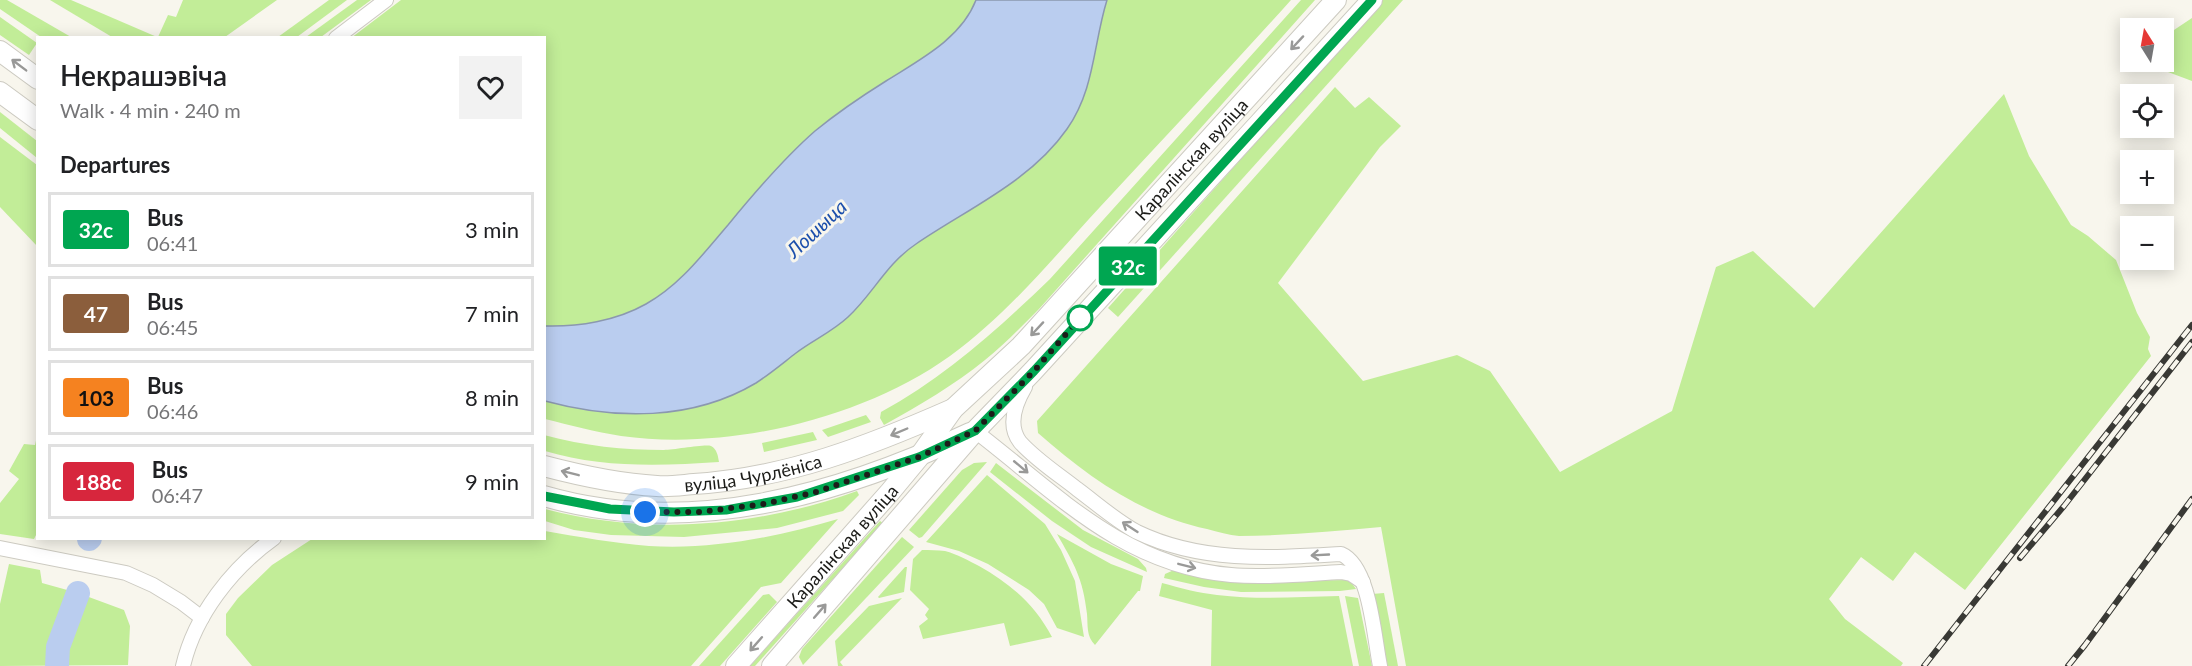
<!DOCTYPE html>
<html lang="en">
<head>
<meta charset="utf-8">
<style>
  body { margin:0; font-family:Lato,sans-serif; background:#f2f2f2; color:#202124; height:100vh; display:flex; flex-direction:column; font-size:22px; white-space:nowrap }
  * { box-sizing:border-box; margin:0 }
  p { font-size:20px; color:#757577 }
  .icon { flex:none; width:33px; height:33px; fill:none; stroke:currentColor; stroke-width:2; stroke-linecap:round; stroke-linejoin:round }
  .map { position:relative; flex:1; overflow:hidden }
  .sheet { position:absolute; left:36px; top:36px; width:510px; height:504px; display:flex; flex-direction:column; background:#fff; border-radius:0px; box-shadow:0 3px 15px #0003 }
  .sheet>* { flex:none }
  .badge { padding:0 12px; border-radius:4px; font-size:21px; line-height:39px }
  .needle { width:39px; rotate:349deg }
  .fabs { position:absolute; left:2120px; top:18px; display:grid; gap:12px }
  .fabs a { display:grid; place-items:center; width:54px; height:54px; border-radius:0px; background:#fff; box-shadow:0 3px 15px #0003; font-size:30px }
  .you { position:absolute; width:30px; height:30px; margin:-15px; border:4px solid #fff; border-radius:50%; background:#1a73e8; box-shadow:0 0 0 9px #1a73e833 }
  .map>.badge { position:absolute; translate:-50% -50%; box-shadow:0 0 0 3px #fff }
  h2 { padding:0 24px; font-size:22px; line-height:54px }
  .round { display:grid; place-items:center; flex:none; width:63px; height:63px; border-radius:0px; background:#f2f2f2 }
  .headline { display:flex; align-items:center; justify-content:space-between; height:102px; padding:0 24px }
  h1 { font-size:28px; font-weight:600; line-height:45px }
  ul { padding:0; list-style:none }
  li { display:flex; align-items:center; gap:18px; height:75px; margin:0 12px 9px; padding:0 12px; border:3px solid #e0e0e0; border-radius:0px }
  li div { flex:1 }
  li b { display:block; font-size:22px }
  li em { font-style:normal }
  li .badge { min-width:66px; font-weight:700; text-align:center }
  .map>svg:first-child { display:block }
  .green { fill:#c2ed98 }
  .water { fill:#bacdef; stroke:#8b98af; stroke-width:1.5 }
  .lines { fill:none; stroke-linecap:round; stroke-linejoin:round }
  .river { stroke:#bacdef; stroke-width:24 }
  .street-casing { stroke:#cccac1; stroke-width:16 }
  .secondary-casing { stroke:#cccac1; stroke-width:22 }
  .street { stroke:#fff; stroke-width:14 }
  .secondary { stroke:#fff; stroke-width:20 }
  .rail-casing { stroke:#393935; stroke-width:6 }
  .rail { stroke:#f8f6ed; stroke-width:4; stroke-dasharray:11; stroke-linecap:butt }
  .oneway { stroke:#999998 }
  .line-casing { stroke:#fff; stroke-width:14 }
  .line { stroke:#00a651; stroke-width:9 }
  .walk { stroke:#1c1c19; stroke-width:6; stroke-dasharray:0 10.8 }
  .stop-dot { fill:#fff; stroke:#00a651; stroke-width:3 }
  .labels { text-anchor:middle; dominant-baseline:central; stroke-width:6; stroke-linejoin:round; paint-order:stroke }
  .street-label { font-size:18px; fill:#1c1c19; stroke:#f8f6ed }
  .water-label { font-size:20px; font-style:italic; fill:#1c4fac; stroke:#f8f6ed }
</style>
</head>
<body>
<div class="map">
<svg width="2192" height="666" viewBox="0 0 2192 666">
  <rect width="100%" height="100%" fill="#f8f6ed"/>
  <!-- green -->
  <g class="green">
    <path d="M 0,0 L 7,0 L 71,37 L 41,37 L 0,9 Z"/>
    <path d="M 50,0 L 71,0 L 157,37 L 112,37 Z"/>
    <path d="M 183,0 L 277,0 L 225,37 L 158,37 L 168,15 L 176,17 Z"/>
    <path d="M 329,0 L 347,0 L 297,37 L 278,37 Z"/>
    <path d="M 357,0 L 371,0 L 321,37 L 306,37 Z"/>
    <path d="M 401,0 L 1291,0 C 1228,70 1164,138 1100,207 C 1053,258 1007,315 950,356 C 862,419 728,451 621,436 C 595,432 570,425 545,419 L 544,38 L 351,38 Z"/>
    <path d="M 1301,0 L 1315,0 L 1039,309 C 1022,326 1005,344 985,360 C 954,385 920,405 884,425 L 880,418 L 881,412 C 945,377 998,329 1050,279 Z"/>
    <path d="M 1383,0 L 1403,0 L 1118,317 L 1108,308 Z"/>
    <path d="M 0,17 L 37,43 L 29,55 L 0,35 Z"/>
    <path d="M 2192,18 L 2192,81 L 2168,72 L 2162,62 L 2163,42 L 2171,32 Z"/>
    <path d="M 1335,87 L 1355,108 L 1369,97 L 1401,126 L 1380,147 L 1278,283 L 1363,381 L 1457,355 L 1490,371 L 1560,472 L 1672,411 L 1716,267 L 1753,251 L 1814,308 L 2004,94 L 2029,156 L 2071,225 L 2088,236 L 2116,260 L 2137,313 L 2150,337 L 2148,349 L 2151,356 L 1965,590 L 1915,552 L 1893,581 L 1861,557 L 1829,599 L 1845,619 L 1903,663 L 1901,666 L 1406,666 L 1381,527 C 1334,531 1286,536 1239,536 C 1229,535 1218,532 1207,529 C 1141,515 1088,477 1038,433 L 1037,421 Z"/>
    <path d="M 0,112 L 37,141 L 37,158 L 0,128 Z"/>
    <path d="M 0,137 L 37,165 L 37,246 L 0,207 Z"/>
    <path d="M 866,415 L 871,422 L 828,437 L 822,430 Z"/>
    <path d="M 813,432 L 817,440 L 764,452 L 762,443 Z"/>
    <path d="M 544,435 C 584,446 624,450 664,450 C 674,450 704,444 711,446 C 717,449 718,456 719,462 C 660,466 601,468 545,451 Z"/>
    <path d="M 37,436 L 37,533 L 34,539 L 0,534 L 0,503 L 19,479 L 9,471 L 24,444 L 35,445 Z"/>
    <path d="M 987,462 L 922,537 L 919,538 L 909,530 L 962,470 L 974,463 Z"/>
    <path d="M 996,463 L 1083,530 L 1138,559 L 1146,568 L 1147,572 L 1091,547 L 1052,521 L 990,472 Z"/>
    <path d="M 987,475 L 1045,524 L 1061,550 L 1075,581 L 1084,637 L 1057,628 L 1044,604 L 1029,590 L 988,564 L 959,551 L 926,542 Z"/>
    <path d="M 857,491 L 859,495 L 843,511 L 777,528 L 684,537 L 611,535 L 574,530 L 545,521 L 545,509 C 648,536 758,527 857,491 Z"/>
    <path d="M 838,519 L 781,583 L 761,587 L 691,666 L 252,666 L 226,635 L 226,614 L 238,598 L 272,565 L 312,539 L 544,538 L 545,531 C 579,537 614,543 649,546 C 712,550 778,537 838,519 Z"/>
    <path d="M 880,521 L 883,523 L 755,666 L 750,666 Z"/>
    <path d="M 1057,534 L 1111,564 L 1143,576 L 1140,591 L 1138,591 L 1095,645 C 1086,636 1088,625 1087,614 C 1083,578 1074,564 1057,534 Z"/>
    <path d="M 902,537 L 914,547 L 803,665 L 799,657 L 802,649 Z"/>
    <path d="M 922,550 C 929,550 938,550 945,551 C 957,554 969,561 979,566 C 1011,584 1035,605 1052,637 L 1010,646 L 1004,623 L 923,639 L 919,626 L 928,619 L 925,615 L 929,609 L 910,590 L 913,559 Z"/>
    <path d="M 9,564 L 40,570 L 42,583 L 78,593 L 124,610 L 130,626 L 128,665 L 0,666 L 0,604 Z"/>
    <path d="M 905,567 L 907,567 L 904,592 L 879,598 L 878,597 Z"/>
    <path d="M 1174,570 L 1272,581 L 1346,580 L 1351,582 L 1356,589 L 1340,591 L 1241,592 L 1204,587 L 1164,578 L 1165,574 Z"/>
    <path d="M 1162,583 C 1180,588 1199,593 1217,595 C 1258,600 1298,597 1339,596 L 1353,666 L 1211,666 L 1212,610 L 1159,596 Z"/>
    <path d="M 1384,593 L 1398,666 L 1386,666 L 1372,594 Z"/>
    <path d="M 769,594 L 777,602 L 720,666 L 699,666 L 763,595 Z"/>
    <path d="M 1345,596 L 1358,598 L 1372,666 L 1359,666 Z"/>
    <path d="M 902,598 L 840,662 L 843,666 L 838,666 L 835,641 L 869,606 Z"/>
  </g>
  <!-- water -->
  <path class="water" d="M 976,0 L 1107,0 C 1093,45 1095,89 1067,129 C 1030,182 967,209 916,244 C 886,264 873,294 848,317 C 832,332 813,340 796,353 C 783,363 770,374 756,383 C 692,421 615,420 545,401 L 545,326 C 578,327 616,321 646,304 C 680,285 703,254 728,225 C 755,192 783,159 815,131 C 837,113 862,96 886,81 C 919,60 961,39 976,0 Z"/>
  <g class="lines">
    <!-- river -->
    <g class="river">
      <path d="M 89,539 L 90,538"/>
      <path d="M 57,666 L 58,647 L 78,593"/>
    </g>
    <defs>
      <g id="street">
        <path d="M 336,38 L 386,0"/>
        <path d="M 1025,387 C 1015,404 1007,425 1020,442 C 1036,460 1058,474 1077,489 C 1096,503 1116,521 1137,532 C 1201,563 1272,558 1341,554 C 1370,566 1374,637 1380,666"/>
        <path d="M 975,431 C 1055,492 1123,566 1231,575 C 1267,578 1305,574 1341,572 L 1351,574 L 1363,582"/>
        <path d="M 0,548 L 126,573 L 153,585 L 181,602 L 202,618"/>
        <path d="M 183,666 C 195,615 232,568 274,538"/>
      </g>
      <g id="secondary">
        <path d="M 0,51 L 38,79"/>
        <path d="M 0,92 L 38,120"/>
        <path id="s1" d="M 544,466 C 582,476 619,484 657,486 C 669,487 682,485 694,484 C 787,478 869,446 953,409"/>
        <path d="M 544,496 C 689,538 838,495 970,433"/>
        <path id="s2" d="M 736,666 L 890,492 L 919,457 L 953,409 L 1021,346 L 1336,0"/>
        <path d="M 772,666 L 975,431 L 1033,371 L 1372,0"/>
      </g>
    </defs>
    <!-- street casing -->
    <use href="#street" class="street-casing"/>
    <!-- secondary casing -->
    <use href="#secondary" class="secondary-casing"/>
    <!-- street -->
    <use href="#street" class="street"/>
    <!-- secondary -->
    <use href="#secondary" class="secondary"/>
    <defs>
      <g id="rail">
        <path d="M 2020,558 L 2064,506 L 2192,342"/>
        <path d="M 1924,666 L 2192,325"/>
        <path d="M 2068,666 L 2085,645 L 2192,499"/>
      </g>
    </defs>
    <!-- rail casing -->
    <use href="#rail" class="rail-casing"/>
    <!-- rail -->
    <use href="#rail" class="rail"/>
  </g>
  <!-- one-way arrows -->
  <defs><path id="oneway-shaft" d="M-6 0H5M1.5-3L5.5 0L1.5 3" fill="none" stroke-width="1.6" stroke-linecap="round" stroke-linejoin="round" transform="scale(1.5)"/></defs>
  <g class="oneway">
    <use href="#oneway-shaft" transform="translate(1297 43) rotate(133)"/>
    <use href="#oneway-shaft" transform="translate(19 65) rotate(-143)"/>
    <use href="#oneway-shaft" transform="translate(1037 329) rotate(133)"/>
    <use href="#oneway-shaft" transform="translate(899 432) rotate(157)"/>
    <use href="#oneway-shaft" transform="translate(1021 467) rotate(40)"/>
    <use href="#oneway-shaft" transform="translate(570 473) rotate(-166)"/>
    <use href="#oneway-shaft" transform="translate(1130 527) rotate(-147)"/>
    <use href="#oneway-shaft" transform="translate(1320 555) rotate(177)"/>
    <use href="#oneway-shaft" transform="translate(1187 566) rotate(14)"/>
    <use href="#oneway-shaft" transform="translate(820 611) rotate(-49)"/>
    <use href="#oneway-shaft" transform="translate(756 644) rotate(131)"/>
  </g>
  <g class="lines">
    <defs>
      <path id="line" d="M 544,496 L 610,509 L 674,512 L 726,510 L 797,497 L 919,457 L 975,431 L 1034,371 L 1372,0"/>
    </defs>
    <!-- line casing -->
    <use href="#line" class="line-casing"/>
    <!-- line -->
    <use href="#line" class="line"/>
    <!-- walk -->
    <path class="walk" d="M 645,512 L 700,512 L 764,504 L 816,492 L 919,457 L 975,431 L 1034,371 L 1080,318"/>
  </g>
  <!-- markers -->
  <circle class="stop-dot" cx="1080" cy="318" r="12"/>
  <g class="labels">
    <!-- street labels -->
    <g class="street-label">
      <text stroke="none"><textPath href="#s2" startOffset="682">Каралінская вуліца</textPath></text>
      <text stroke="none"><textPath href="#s1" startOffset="212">вуліца Чурлёніса</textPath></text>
      <text stroke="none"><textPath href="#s2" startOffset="160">Каралінская вуліца</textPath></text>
    </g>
    <!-- water labels -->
    <g class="water-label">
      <text transform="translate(816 228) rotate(-43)">Лошыца</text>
    </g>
  </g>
</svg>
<div class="fabs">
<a><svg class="needle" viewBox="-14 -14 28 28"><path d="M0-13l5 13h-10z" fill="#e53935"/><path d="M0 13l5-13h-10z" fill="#757577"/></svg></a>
<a><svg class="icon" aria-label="locate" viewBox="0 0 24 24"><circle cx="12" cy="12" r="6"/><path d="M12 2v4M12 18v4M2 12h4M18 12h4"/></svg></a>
<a>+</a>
<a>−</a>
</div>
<div class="you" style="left:645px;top:512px"></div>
<b class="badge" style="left:1128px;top:266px;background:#00a651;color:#fff">32с</b>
<section class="sheet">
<div class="headline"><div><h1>Некрашэвіча</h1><p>Walk · 4 min · 240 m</p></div><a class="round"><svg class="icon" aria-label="heart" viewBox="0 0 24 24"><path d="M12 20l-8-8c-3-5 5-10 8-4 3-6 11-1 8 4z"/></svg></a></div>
<h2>Departures</h2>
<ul>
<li><span class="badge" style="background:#00a651;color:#fff">32с</span><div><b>Bus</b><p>06:41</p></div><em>3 min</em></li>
<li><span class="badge" style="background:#8b5e3c;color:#fff">47</span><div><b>Bus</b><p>06:45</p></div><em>7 min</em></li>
<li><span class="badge" style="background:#f58220;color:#111">103</span><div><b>Bus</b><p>06:46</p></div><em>8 min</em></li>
<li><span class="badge" style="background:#d7263d;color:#fff">188с</span><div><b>Bus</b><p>06:47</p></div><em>9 min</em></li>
</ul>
</section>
</div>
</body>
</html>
